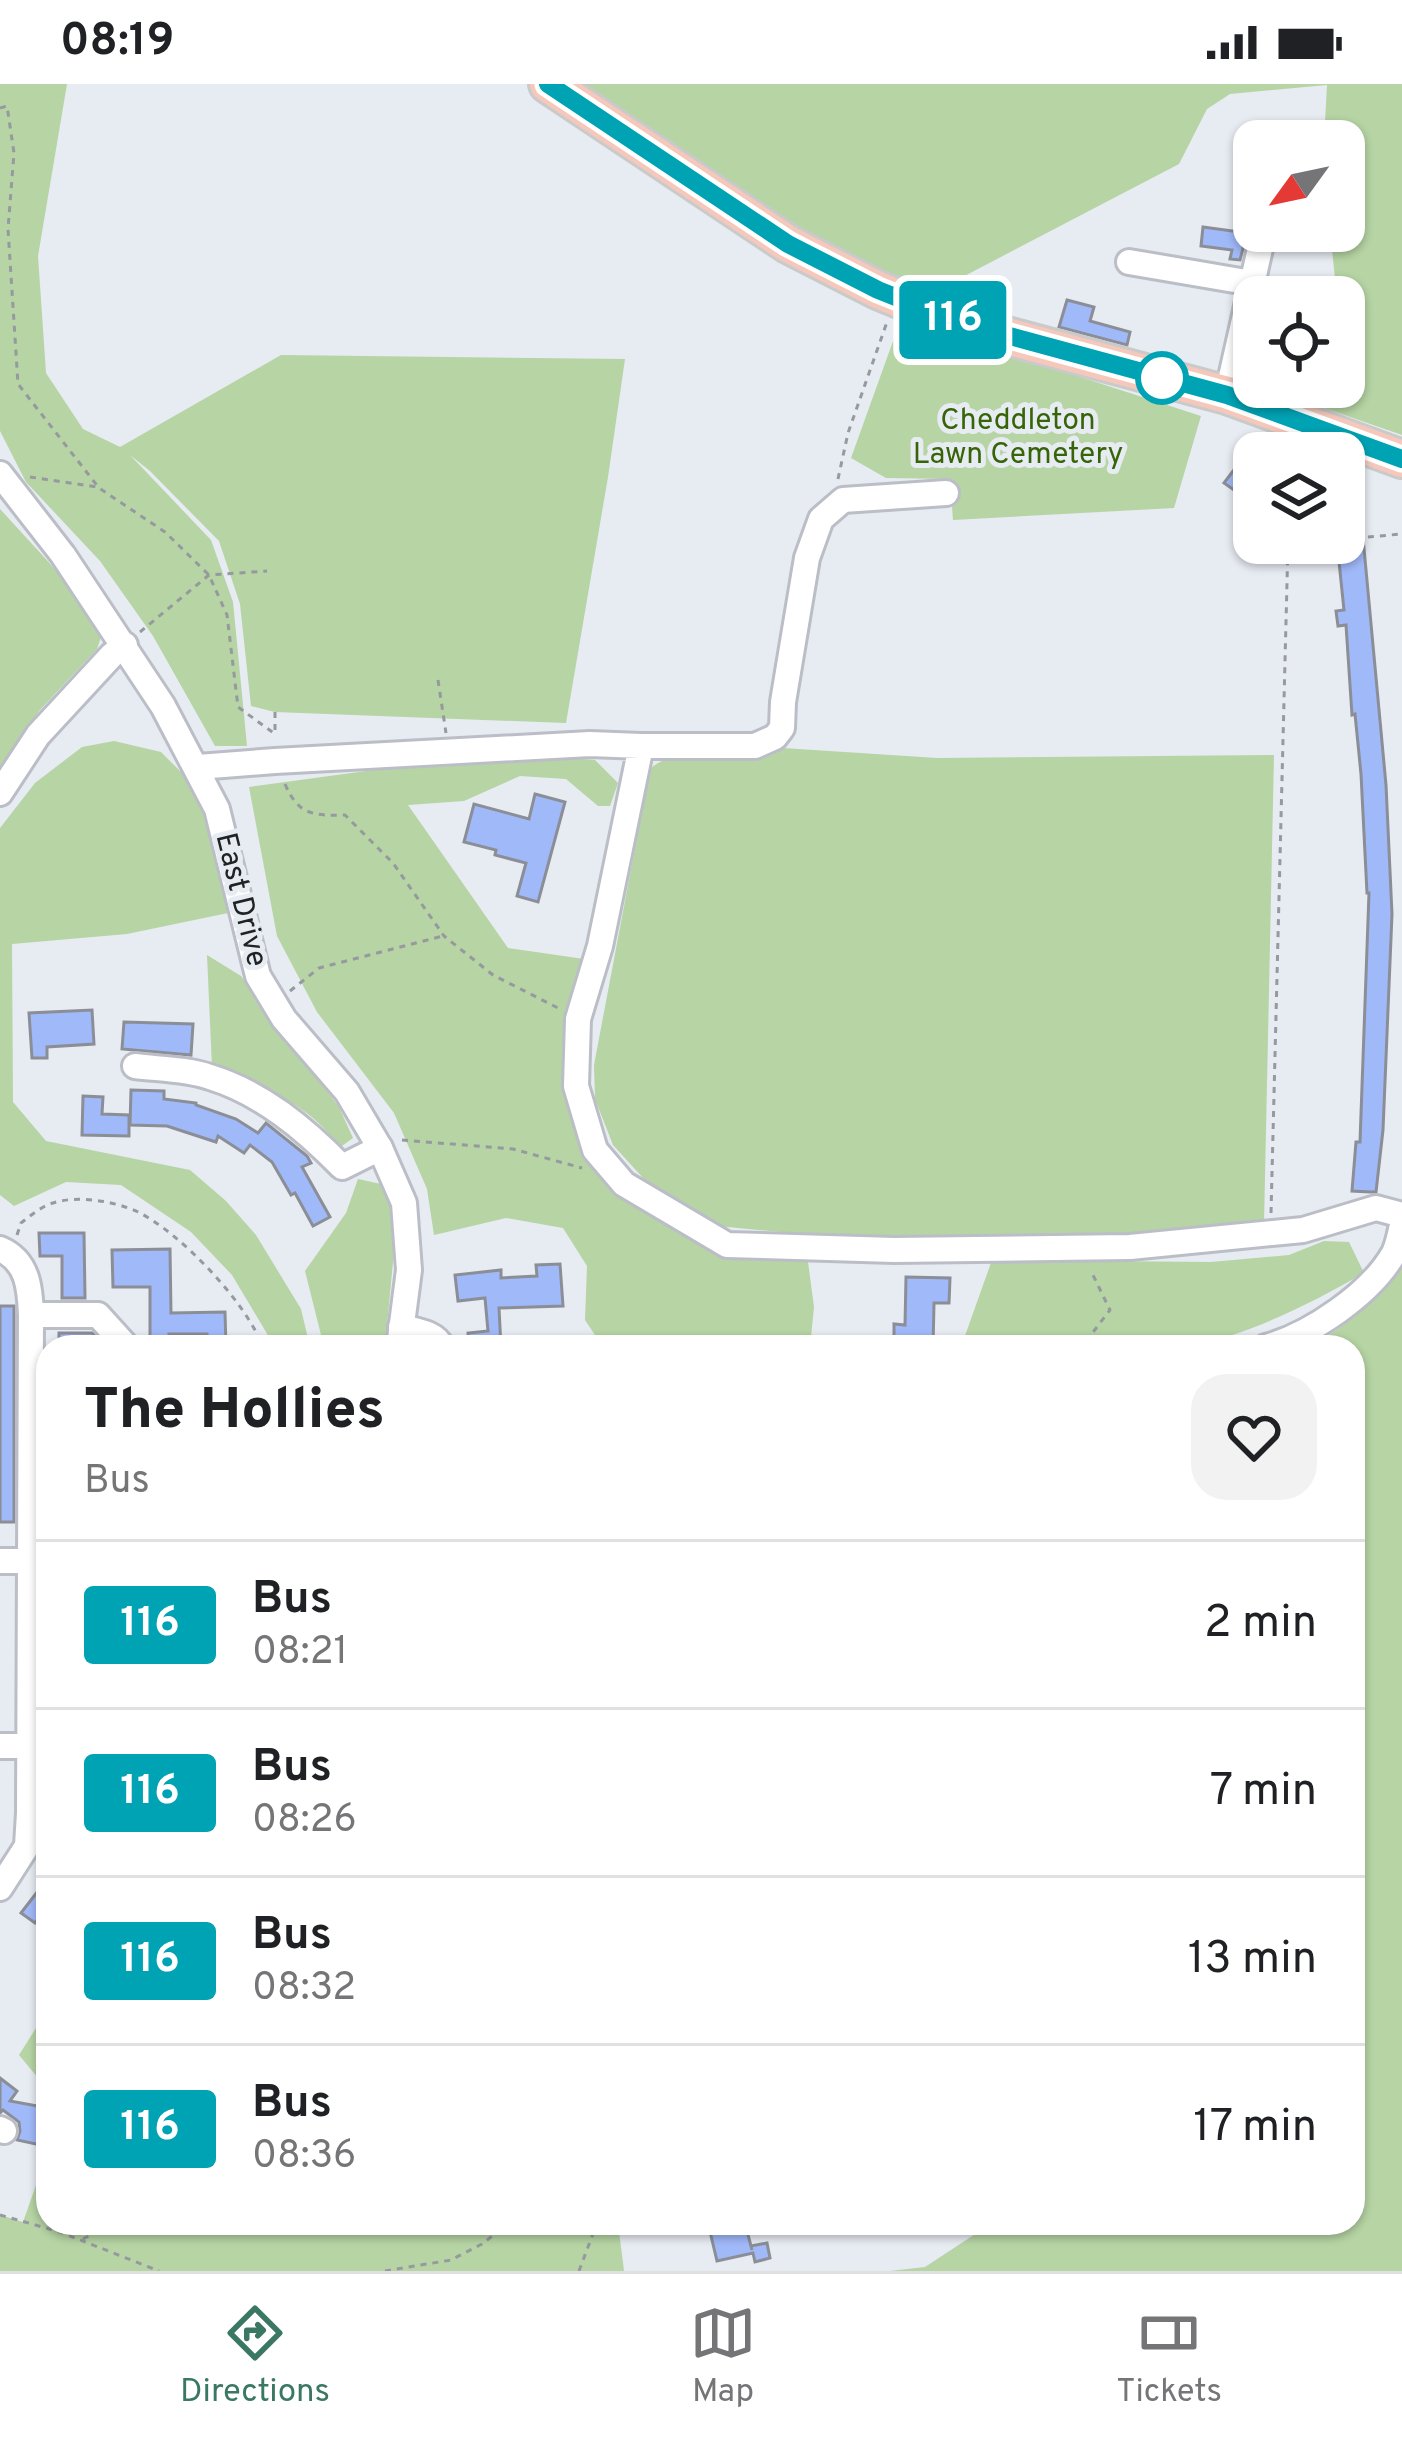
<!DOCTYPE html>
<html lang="en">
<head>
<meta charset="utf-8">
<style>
  body { margin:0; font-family:Overpass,sans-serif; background:#f2f2f2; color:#202124; height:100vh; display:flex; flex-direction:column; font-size:45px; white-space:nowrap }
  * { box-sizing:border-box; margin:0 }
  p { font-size:39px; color:#757577 }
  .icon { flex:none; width:66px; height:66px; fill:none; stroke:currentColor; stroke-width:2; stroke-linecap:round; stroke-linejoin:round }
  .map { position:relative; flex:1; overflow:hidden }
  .drawer { position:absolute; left:36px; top:1251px; width:1329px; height:900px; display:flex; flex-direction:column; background:#fff; border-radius:36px; box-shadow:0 3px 9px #0004 }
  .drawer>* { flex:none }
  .badge { padding:0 24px; border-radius:9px; font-size:42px; line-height:78px }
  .needle { width:78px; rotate:237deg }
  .buttons { position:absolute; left:1233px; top:36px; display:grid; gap:24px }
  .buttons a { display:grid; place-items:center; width:132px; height:132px; border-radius:24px; background:#fff; box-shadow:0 3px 9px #0004; font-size:60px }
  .map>.badge { position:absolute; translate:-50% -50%; box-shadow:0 0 0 6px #fff }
  .round { display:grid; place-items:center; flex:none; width:126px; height:126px; border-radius:36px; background:#f2f2f2 }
  .head { display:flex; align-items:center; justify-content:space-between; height:204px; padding:0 48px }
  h1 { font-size:57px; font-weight:800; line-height:90px }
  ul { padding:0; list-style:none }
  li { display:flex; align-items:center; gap:36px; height:168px; padding:0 48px; border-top:3px solid #e0e0e0 }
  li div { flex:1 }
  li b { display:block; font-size:45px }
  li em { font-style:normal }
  li .badge { min-width:132px; font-weight:700; text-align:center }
  .status { display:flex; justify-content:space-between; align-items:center; height:84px; padding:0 60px; background:#fff; direction:ltr }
  .status svg { height:33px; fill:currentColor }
  .dock { display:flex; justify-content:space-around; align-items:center; height:168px; border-top:3px solid #e0e0e0; background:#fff; font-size:33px; color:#757577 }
  .dock a { display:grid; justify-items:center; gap:6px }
  .dock .on { color:#3a7864 }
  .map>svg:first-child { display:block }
  .green { fill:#b6d4a4 }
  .building { fill:#a0b9f9; stroke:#8b8e96; stroke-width:3 }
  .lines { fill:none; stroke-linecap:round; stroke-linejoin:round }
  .minor-casing { stroke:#bbbec6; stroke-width:30 }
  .highway-casing { stroke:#c9caca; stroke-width:42 }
  .path { stroke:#96999e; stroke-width:3; stroke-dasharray:6 6; stroke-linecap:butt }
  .minor { stroke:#fff; stroke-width:24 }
  .highway { stroke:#f6c8bb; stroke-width:36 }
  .line-casing { stroke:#fff; stroke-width:27 }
  .line { stroke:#00a3b4; stroke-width:18 }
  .stop-dot { fill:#fff; stroke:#00a3b4; stroke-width:6 }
  .labels { text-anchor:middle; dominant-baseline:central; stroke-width:10; stroke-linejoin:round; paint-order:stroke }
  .park-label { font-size:30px; fill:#366407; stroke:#e7ebf2 }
  .street-label { font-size:30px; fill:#202224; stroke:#e7ebf2 }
</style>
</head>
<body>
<div class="status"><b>08:19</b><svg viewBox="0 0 49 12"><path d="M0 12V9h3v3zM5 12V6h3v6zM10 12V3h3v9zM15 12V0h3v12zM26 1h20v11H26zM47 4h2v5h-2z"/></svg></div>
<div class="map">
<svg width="1402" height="2187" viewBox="0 0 1402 2187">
  <rect width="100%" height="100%" fill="#e7ebf2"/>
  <!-- green -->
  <g class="green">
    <path d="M 0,0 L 67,0 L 38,172 L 46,289 L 83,345 L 120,363 L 281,271 L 625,275 L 608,393 L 566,639 L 275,628 L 251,622 L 240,520 L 219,457 L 150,387 L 130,371 L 211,456 L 233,518 L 247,662 L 215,662 L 153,552 L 100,477 L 26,398 L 0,347 Z"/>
    <path d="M 576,0 L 1402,0 L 1402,351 L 1324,324 L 1327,303 L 1344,303 L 1344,213 L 1337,213 L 1330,147 L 1344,147 L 1344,57 L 1324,57 L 1327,1 L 1230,10 L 1207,25 L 1179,80 L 928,211 C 802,158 690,75 576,0 Z"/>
    <path d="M 901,235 L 1201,332 L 1174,424 L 953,436 L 950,395 L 886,394 L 851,374 Z"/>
    <path d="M 0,425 L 65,496 L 101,553 L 97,565 L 39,627 L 0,683 Z"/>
    <path d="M 114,657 L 161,668 L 204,711 L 225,798 L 228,829 L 127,850 L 12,860 L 13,1018 L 46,1057 L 190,1086 L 226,1117 L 256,1151 L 301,1225 L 310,1263 L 272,1263 L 269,1253 L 232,1191 L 191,1148 L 121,1101 L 66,1098 L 14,1122 L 0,1111 L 0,744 L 35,699 L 82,663 Z"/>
    <path d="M 783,664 L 937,674 L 1274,671 L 1264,1140 L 1140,1156 L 866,1156 L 707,1141 L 654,1106 L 613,1061 L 595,1015 L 594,981 L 650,685 C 673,662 750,666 783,664 Z"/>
    <path d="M 558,673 L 595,676 L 618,699 L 610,722 L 598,722 L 566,695 L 520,692 L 464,717 L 408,721 L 508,864 L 591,876 L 569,963 L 592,1059 L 690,1148 L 737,1173 L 808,1178 L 814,1223 L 810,1263 L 619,1263 L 612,1256 L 597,1254 L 585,1236 L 587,1182 L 563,1144 L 506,1134 L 434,1151 L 427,1105 L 394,1029 L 317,928 L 277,852 L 249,703 L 403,682 Z"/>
    <path d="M 207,871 L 241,892 L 339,1023 L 353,1054 L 339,1064 C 313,1020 257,1001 212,983 Z"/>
    <path d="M 358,1095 L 390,1102 L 396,1146 L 385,1263 L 332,1263 L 322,1255 L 305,1187 L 346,1129 Z"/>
    <path d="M 1324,1157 L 1349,1158 L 1364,1189 C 1308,1221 1251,1250 1188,1263 L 961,1263 L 992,1176 L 1211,1178 L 1289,1171 Z"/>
    <path d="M 1402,1181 L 1402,2187 L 890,2187 L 925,2183 L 992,2139 L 1353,2139 L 1353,1263 L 1308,1263 C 1345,1246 1376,1212 1402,1181 Z"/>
    <path d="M 48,1925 L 48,2006 L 19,1971 Z"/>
    <path d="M 48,2067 L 48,2139 L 618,2139 L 624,2187 L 0,2187 L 0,2131 L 23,2138 Z"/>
  </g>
  <!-- building -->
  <g class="building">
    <path d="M 1203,143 L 1247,149 L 1240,176 L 1230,175 L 1232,166 L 1201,162 Z"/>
    <path d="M 1067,216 L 1094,223 L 1090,237 L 1130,248 L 1127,261 L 1059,243 Z"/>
    <path d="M 1254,375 L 1254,420 L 1224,399 L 1236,383 L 1244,389 Z"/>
    <path d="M 1358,400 L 1386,701 L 1392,830 L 1383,1046 L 1376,1108 L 1371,1108 L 1352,1107 L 1356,1058 L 1360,1058 L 1369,809 L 1367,809 L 1361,690 L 1355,630 L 1352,631 L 1346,541 L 1338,542 L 1336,527 L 1344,526 L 1338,468 L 1344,467 L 1344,401 Z"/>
    <path d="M 535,710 L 565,718 L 538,818 L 517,812 L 526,779 L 495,771 L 496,766 L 464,758 L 474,720 L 529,735 Z"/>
    <path d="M 92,926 L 94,960 L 47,963 L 47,974 L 32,974 L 29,929 Z"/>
    <path d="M 124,938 L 193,940 L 191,971 L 122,965 Z"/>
    <path d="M 131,1006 L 164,1007 L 164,1015 L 196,1019 L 196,1021 L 236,1035 L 258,1049 L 266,1039 L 307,1072 L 311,1079 L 302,1083 L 330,1133 L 313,1142 L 295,1109 L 291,1111 L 272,1078 L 250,1061 L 244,1069 L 218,1052 L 216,1058 L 167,1042 L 130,1041 Z"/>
    <path d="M 83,1012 L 103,1013 L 102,1030 L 129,1031 L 129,1052 L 82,1051 Z"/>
    <path d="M 39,1149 L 84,1149 L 85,1214 L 62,1214 L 62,1172 L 40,1172 Z"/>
    <path d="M 170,1165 L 171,1229 L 225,1228 L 226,1263 L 208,1263 L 207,1250 L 169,1250 L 170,1263 L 150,1263 L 150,1203 L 113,1203 L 112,1166 Z"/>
    <path d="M 560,1180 L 563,1222 L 499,1224 L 501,1263 L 469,1263 L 468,1249 L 488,1247 L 485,1214 L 458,1217 L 455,1191 L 501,1186 L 501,1194 L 537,1192 L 536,1181 Z"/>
    <path d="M 906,1193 L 950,1194 L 949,1219 L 934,1219 L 933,1263 L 904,1263 L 904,1259 L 894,1259 L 894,1240 L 905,1241 Z"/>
    <rect x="0" y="1222" width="14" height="216"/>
    <path d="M 59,1249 L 92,1249 L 105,1263 L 59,1263 Z"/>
    <path d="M 48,1794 L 48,1822 L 35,1839 L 21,1829 Z"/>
    <path d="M 0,1994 L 17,2007 L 10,2017 L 48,2024 L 45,2062 L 17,2056 L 20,2047 L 19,2038 L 3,2026 L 0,2029 Z"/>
    <path d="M 708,2139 L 745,2139 L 752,2166 L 751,2162 L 767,2159 L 770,2174 L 755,2178 L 753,2169 L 717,2177 Z"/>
  </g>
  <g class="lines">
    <defs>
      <g id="minor">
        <path d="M 1129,178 L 1252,199"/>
        <path d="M 1227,311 L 1264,147"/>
        <path d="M 0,390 L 63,471 L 163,622 L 217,725 L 258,892 L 284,935 L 347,1008 L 380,1064 L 404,1119 L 409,1186 L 399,1263"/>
        <path d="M 641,662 L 755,662 L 775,653 L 782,644 L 783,618 L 807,474 L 821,435 L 843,416 L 946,409"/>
        <path d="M 198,683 L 275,677 L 590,660 L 641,662 L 600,862 L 578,935 L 576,1002 L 595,1066 L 624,1100 L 727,1161 L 894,1166 L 1130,1163 L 1303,1146 L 1376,1124 L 1402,1131"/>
        <path d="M 0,709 L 38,651 L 112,571 L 125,561"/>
        <path d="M 135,982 C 159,985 187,985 210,993 C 262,1009 305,1045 342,1083 L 380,1064"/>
        <path d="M 0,1165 C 28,1177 30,1204 31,1231 L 29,1729 L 27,1762 L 0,1804"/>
        <path d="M 31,1231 L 98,1231 L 127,1263"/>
        <path d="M 401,1243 C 416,1247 435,1248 442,1263"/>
        <path d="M 1266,1263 C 1310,1251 1371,1210 1394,1169 C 1398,1161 1400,1150 1402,1141"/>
        <path d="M 0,1477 L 29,1477"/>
        <path d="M 0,1662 L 29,1662"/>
        <path d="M 0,2045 L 4,2047"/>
      </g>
      <path id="highway" d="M 548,0 L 788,160 L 878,206 L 958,239 L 1227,311 L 1402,375"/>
    </defs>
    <!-- minor casing -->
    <use href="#minor" class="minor-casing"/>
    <!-- highway casing -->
    <use href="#highway" class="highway-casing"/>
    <!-- path -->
    <g class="path">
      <path d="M 0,24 L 7,22 L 14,69 L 8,145 L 18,300 L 99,404 L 165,448 L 209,491 L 227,531 L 238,623 L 275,650"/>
      <path d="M 30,393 L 97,403"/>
      <path d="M 838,395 L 848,349 L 887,238"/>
      <path d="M 1344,455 L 1402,450"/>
      <path d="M 140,548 L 209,491 L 267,487"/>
      <path d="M 438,596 L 446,649"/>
      <path d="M 275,628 L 275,650"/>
      <path d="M 285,700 C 298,731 314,732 345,731 L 393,779 L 444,852 L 493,891 L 558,924"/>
      <path d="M 290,907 L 319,884 L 443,852"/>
      <path d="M 402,1056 L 513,1065 L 582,1084"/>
      <path d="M 1271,1129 L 1288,459"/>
      <path d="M 17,1151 L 21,1139 C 30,1132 42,1122 53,1119 C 77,1111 113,1117 136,1127 C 180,1148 246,1218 263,1263"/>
      <path d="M 1075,1263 L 1090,1252 L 1110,1226 L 1091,1187"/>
      <path d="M 0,2131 L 60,2148 L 159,2187"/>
      <path d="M 89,2139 L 90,2150"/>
      <path d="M 83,2155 L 114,2139"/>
      <path d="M 385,2187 L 451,2176 L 482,2160 L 509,2139"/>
      <path d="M 579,2187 L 597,2139"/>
    </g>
    <!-- minor -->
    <use href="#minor" class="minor"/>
    <!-- highway -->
    <use href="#highway" class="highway"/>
  </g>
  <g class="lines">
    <defs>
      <path id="line" d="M 548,0 L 788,160 L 878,206 L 958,238 L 1227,311 L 1402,375"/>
    </defs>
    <!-- line casing -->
    <use href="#line" class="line-casing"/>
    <!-- line -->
    <use href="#line" class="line"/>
  </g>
  <!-- markers -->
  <circle class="stop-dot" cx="1162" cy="294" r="24"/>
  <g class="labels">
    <!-- park labels -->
    <g class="park-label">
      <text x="1018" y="337">Cheddleton<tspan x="1018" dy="34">Lawn Cemetery</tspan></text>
    </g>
    <!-- street labels -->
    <g class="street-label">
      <text transform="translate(240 816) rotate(76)">East Drive</text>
    </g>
  </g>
</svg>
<div class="buttons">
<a><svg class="needle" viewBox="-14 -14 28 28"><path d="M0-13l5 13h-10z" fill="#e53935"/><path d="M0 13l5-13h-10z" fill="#757577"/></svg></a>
<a><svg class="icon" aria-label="locate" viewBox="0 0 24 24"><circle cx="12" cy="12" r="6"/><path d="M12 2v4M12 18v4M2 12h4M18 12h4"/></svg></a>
<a><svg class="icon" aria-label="layers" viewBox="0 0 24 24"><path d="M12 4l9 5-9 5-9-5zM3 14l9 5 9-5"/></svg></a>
</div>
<b class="badge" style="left:953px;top:236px;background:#00a3b4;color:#fff">116</b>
<section class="drawer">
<div class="head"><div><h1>The Hollies</h1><p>Bus</p></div><a class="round"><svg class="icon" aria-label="heart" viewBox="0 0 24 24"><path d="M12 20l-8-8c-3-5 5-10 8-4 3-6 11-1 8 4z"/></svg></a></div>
<ul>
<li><span class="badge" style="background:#00a3b4;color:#fff">116</span><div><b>Bus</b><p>08:21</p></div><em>2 min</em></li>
<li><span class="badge" style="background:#00a3b4;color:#fff">116</span><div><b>Bus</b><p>08:26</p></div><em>7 min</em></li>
<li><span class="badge" style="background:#00a3b4;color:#fff">116</span><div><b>Bus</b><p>08:32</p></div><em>13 min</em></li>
<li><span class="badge" style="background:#00a3b4;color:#fff">116</span><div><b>Bus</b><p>08:36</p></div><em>17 min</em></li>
</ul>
</section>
</div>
<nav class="dock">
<a class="on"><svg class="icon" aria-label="directions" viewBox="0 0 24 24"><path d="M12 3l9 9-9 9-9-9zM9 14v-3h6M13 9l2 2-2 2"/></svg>Directions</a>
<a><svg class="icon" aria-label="map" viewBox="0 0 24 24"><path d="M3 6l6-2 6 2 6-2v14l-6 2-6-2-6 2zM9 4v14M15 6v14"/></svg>Map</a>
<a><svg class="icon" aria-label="tickets" viewBox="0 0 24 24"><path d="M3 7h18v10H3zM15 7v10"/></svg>Tickets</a>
</nav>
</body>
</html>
